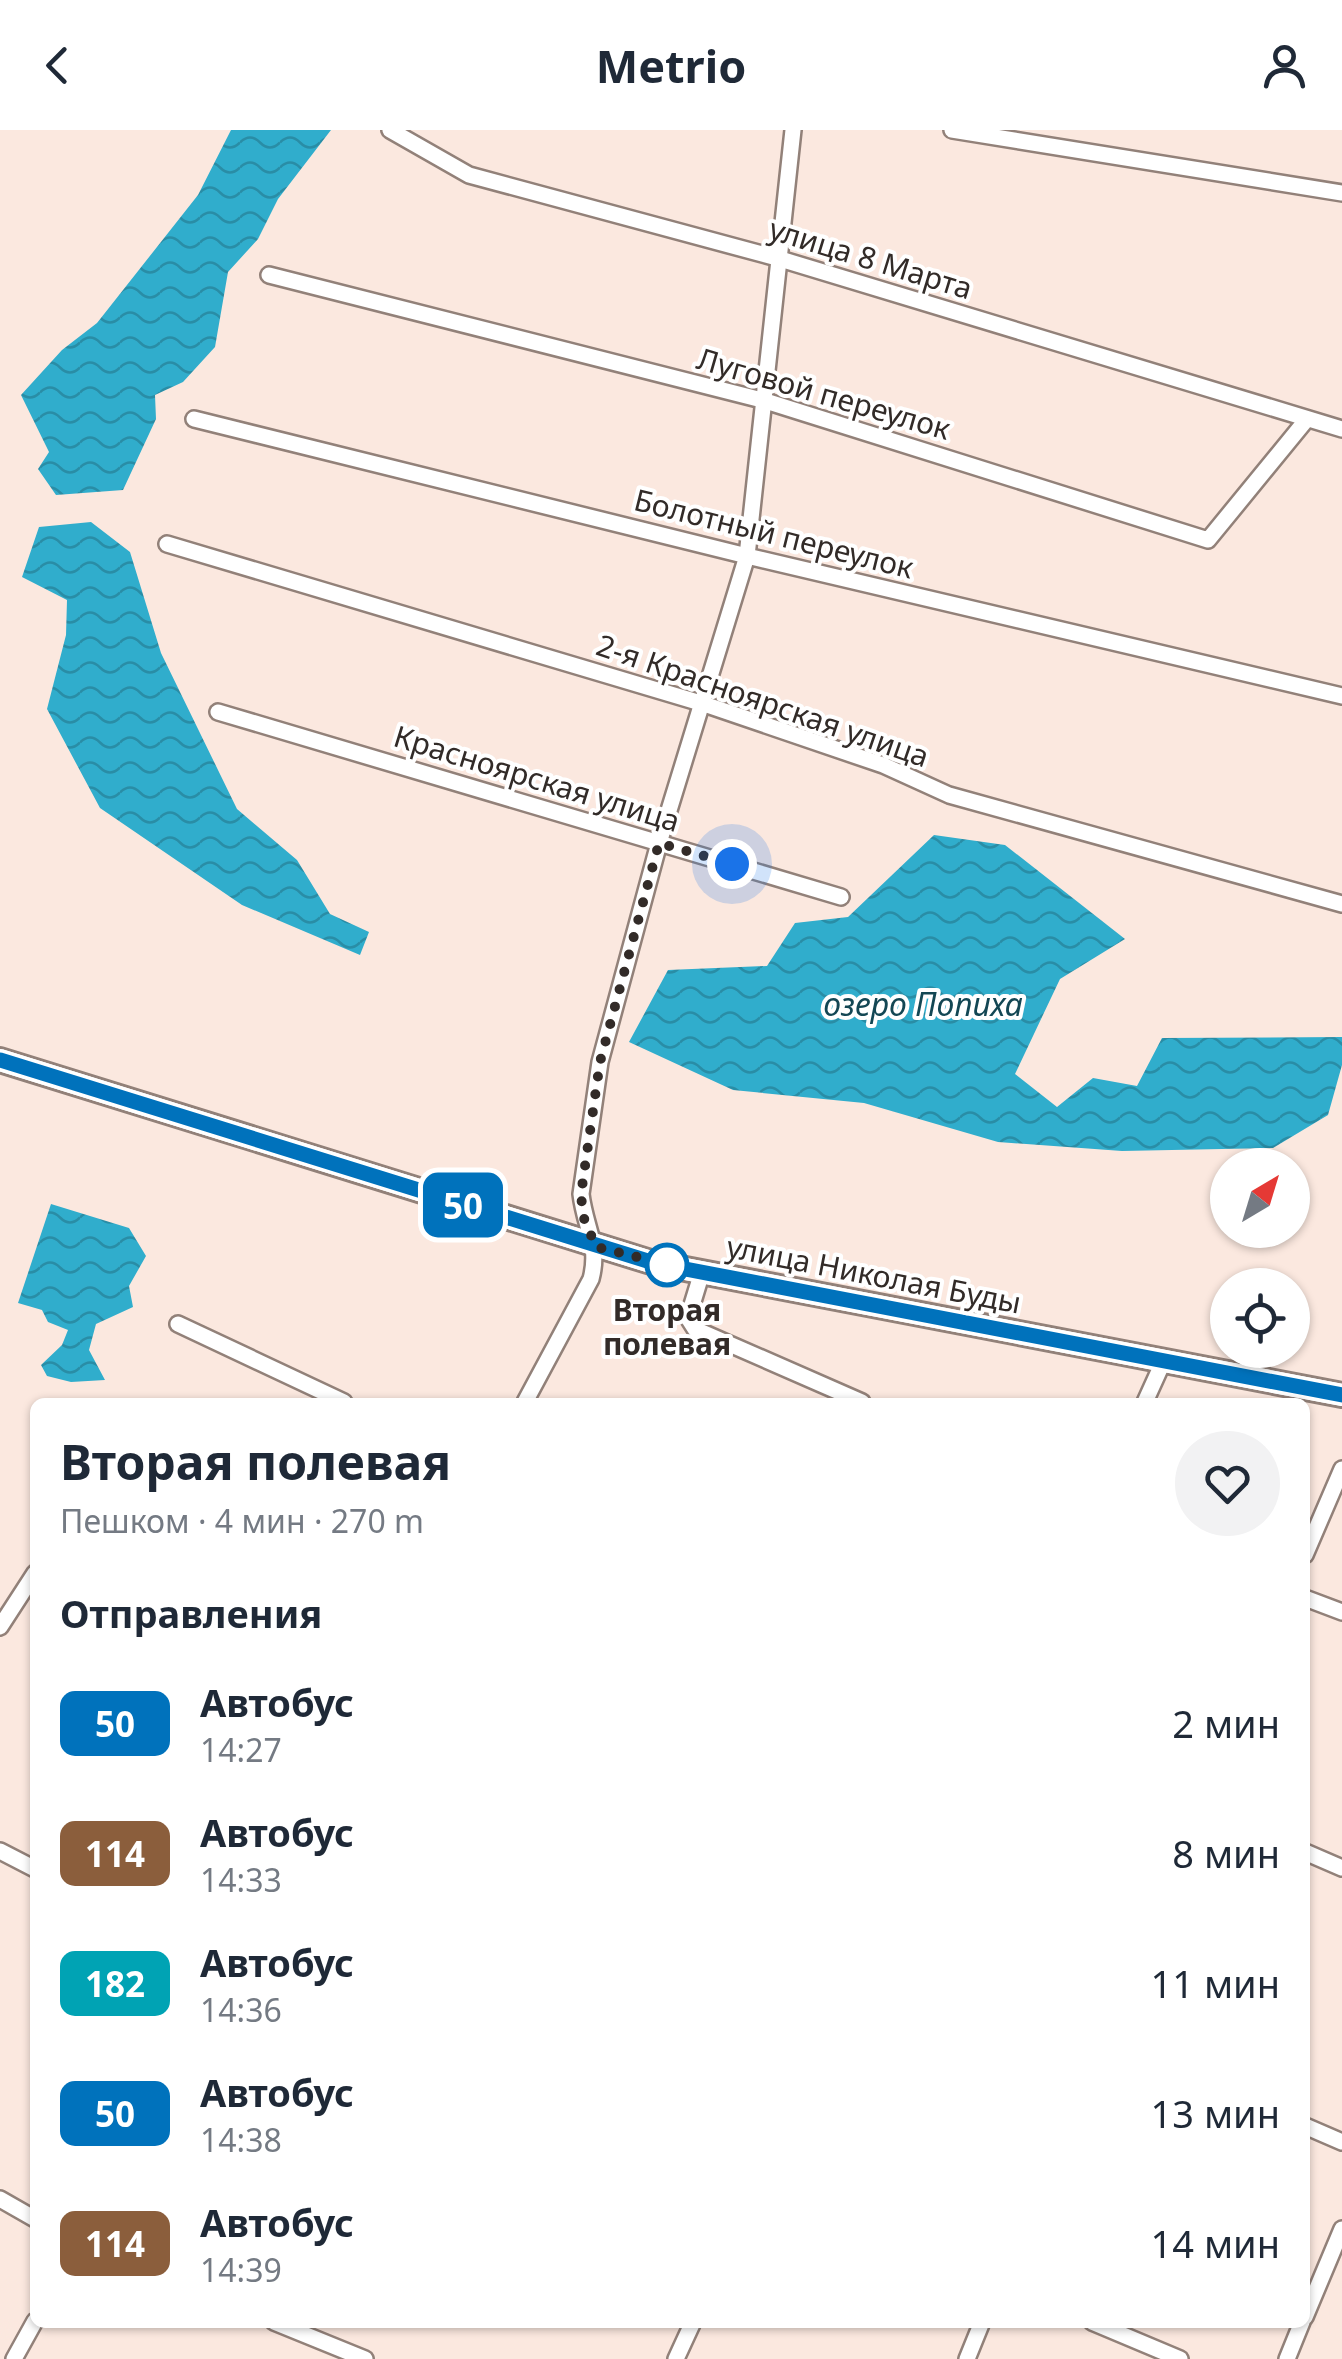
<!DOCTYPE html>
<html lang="ru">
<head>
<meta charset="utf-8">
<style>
  body { margin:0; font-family:"Noto Sans",sans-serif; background:#f2f2f3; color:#1f2937; height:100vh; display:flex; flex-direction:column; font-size:38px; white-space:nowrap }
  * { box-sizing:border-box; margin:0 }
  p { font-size:32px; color:#747a83 }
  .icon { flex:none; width:55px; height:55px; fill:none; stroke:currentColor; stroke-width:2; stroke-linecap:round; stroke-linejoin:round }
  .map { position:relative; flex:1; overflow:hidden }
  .side { position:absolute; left:30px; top:1268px; width:1280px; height:930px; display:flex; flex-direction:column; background:#fff; border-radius:15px; box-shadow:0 2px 8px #0004 }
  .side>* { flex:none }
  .badge { padding:0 20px; border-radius:15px; font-size:35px; line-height:65px }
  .needle { width:65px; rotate:38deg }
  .fabs { position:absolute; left:1210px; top:1018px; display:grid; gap:20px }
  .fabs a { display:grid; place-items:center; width:100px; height:100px; border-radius:50%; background:#fff; box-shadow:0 2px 8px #0004; font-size:50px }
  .you { position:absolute; width:50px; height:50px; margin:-25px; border:8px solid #fff; border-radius:50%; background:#1a73e8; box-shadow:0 0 0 15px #1a73e833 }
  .map>.badge { position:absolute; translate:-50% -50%; box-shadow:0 0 0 5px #fff }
  h2 { padding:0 30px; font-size:38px; line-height:90px }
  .round { display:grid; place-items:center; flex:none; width:105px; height:105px; border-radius:52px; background:#f2f2f3 }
  .overview { display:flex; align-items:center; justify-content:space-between; height:170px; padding:0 30px }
  h1 { font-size:48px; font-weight:700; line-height:75px }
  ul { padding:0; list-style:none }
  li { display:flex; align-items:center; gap:30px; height:130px; padding:0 30px }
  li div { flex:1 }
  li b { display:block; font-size:38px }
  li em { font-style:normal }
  li .badge { min-width:110px; font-weight:700; text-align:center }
  header { display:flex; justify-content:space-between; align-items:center; height:130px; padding:0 30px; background:#fff; font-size:45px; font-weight:700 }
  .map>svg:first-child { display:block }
  .water { fill:url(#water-waves) }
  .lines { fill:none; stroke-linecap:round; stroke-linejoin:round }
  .street-casing { stroke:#928179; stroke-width:20 }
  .secondary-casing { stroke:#928179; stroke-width:28 }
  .street { stroke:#fff; stroke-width:15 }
  .secondary { stroke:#fff; stroke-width:22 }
  .line-casing { stroke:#fff; stroke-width:22 }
  .line { stroke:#0072bc; stroke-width:15 }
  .walk { stroke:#322b28; stroke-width:10; stroke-dasharray:0 18 }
  .stop-dot { fill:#fff; stroke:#0072bc; stroke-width:5 }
  .labels { text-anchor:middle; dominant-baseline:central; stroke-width:8; stroke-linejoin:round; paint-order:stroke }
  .street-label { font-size:30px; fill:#322b28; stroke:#fff }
  .stop-label { font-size:30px; font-weight:bold; fill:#322b28; stroke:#fff }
  .water-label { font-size:32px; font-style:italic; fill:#134754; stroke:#fff }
</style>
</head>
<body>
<header><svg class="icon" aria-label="back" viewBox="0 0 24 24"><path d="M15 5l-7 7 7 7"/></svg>Metrio<svg class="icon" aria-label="person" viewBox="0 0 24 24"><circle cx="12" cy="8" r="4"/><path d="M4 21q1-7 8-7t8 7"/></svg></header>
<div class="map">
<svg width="1342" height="2229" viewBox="0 0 1342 2229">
  <defs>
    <pattern id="water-waves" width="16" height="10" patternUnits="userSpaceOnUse" patternTransform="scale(2.5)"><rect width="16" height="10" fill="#30adcc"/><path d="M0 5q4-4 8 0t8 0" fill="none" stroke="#298da6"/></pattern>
  </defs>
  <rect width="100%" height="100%" fill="#fbe8df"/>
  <!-- water -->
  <g class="water">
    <path d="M 231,0 L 331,0 L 278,69 L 258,109 L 228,142 L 215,217 L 183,252 L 155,265 L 156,289 L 123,360 L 56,365 L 38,339 L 49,322 L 21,265 L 62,220 L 97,193 L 198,65 Z"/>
    <path d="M 91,392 L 130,422 L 161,523 L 237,679 L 297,730 L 330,784 L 369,802 L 360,825 L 242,775 L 100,678 L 47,579 L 66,505 L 67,470 L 22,447 L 39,397 Z"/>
    <path d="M 934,705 L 1005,715 L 1125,809 L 1060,849 L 1015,944 L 1057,977 L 1093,948 L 1137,956 L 1162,908 L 1342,907 L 1342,935 L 1328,985 L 1273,1018 L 1122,1021 L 998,1012 L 864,973 L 733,960 L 629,912 L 668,840 L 767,836 L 795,793 L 848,787 Z"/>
    <path d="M 51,1074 L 129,1098 L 146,1126 L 129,1156 L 133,1177 L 96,1194 L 89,1220 L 105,1250 L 71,1252 L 47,1246 L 41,1235 L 62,1215 L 68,1200 L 48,1192 L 42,1180 L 18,1173 Z"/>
  </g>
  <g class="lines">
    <defs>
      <g id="street">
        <path d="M 390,0 L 469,45 L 777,128 L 1342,299"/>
        <path d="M 952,0 L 1342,63"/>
        <path d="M 269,145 L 762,270 L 1208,410 L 1307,289"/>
        <path d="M 194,289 L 747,426 L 1342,566"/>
        <path d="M 167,414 L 704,574 L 883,635 L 949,665 L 1342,774"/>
        <path d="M 218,582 L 841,767"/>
        <path d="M 702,1142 L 688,1188 L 695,1199 L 862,1272"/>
        <path d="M 178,1194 L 344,1272"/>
        <path d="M 525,1272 L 591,1149 C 600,1115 585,1098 581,1064 L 600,932 L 659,713 L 747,426 L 793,0"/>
        <path d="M 1145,1272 L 1164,1230"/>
        <path d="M 1305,1425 L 1342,1339"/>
        <path d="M 1305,1468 L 1342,1482"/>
        <path d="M 0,1497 L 35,1443"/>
        <path d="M 0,1721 L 35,1739"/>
        <path d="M 1305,1722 L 1342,1738"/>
        <path d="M 1305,1996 L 1342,2012"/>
        <path d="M 0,2069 L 35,2089"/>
        <path d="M 1305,2187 L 1342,2099"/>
        <path d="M 274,2192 L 365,2229"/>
        <path d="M 1092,2192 L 1180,2229"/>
        <path d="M 14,2229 L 35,2191"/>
        <path d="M 676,2229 L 693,2192"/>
        <path d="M 967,2229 L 982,2192"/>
        <path d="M 1287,2229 L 1302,2192"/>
      </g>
      <path id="secondary" d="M 0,930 L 654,1133 L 1342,1265"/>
    </defs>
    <!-- street casing -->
    <use href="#street" class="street-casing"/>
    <!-- secondary casing -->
    <use href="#secondary" class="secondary-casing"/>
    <!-- street -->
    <use href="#street" class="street"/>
    <!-- secondary -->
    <use href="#secondary" class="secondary"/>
  </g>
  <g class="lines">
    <defs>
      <path id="line" d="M 0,930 L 654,1133 L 1342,1265"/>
    </defs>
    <!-- line casing -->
    <use href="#line" class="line-casing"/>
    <!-- line -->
    <use href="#line" class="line"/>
    <!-- walk -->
    <path class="walk" d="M 667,1135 L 678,1137 L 596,1117 L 583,1086 L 581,1064 L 600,932 L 659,713 L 732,734"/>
  </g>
  <!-- markers -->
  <circle class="stop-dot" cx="667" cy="1135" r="20"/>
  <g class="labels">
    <!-- street labels -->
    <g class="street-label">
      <text transform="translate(871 128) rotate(17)">улица 8 Марта</text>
      <text transform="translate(824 263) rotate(16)">Луговой переулок</text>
      <text transform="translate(774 403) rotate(14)">Болотный переулок</text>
      <text transform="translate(763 570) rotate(19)">2-я Красноярская улица</text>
      <text transform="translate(537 648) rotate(17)">Красноярская улица</text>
      <text transform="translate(874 1144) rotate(11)">улица Николая Буды</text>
    </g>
    <!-- stop labels -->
    <g class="stop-label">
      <text x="667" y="1179">Вторая<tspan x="667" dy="34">полевая</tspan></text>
    </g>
    <!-- water labels -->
    <g class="water-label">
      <text x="923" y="873">озеро Попиха</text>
    </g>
  </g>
</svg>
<div class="fabs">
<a><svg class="needle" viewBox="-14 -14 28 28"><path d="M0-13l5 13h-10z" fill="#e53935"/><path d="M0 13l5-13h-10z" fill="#747a83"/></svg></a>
<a><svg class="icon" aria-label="locate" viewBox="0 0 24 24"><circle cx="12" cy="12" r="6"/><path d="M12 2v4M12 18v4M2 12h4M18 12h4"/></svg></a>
</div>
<div class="you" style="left:732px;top:734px"></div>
<b class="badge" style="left:463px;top:1075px;background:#0072bc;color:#fff">50</b>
<section class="side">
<div class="overview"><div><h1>Вторая полевая</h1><p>Пешком · 4 мин · 270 m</p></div><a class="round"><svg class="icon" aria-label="heart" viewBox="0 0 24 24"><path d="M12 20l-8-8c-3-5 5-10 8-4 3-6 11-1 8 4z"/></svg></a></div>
<h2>Отправления</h2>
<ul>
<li><span class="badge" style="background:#0072bc;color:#fff">50</span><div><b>Автобус</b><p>14:27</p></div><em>2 мин</em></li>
<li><span class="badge" style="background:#8b5e3c;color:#fff">114</span><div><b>Автобус</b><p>14:33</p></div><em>8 мин</em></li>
<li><span class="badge" style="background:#00a3b4;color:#fff">182</span><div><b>Автобус</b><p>14:36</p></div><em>11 мин</em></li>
<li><span class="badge" style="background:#0072bc;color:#fff">50</span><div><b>Автобус</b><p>14:38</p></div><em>13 мин</em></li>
<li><span class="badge" style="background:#8b5e3c;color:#fff">114</span><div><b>Автобус</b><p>14:39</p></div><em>14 мин</em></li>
</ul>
</section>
</div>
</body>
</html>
